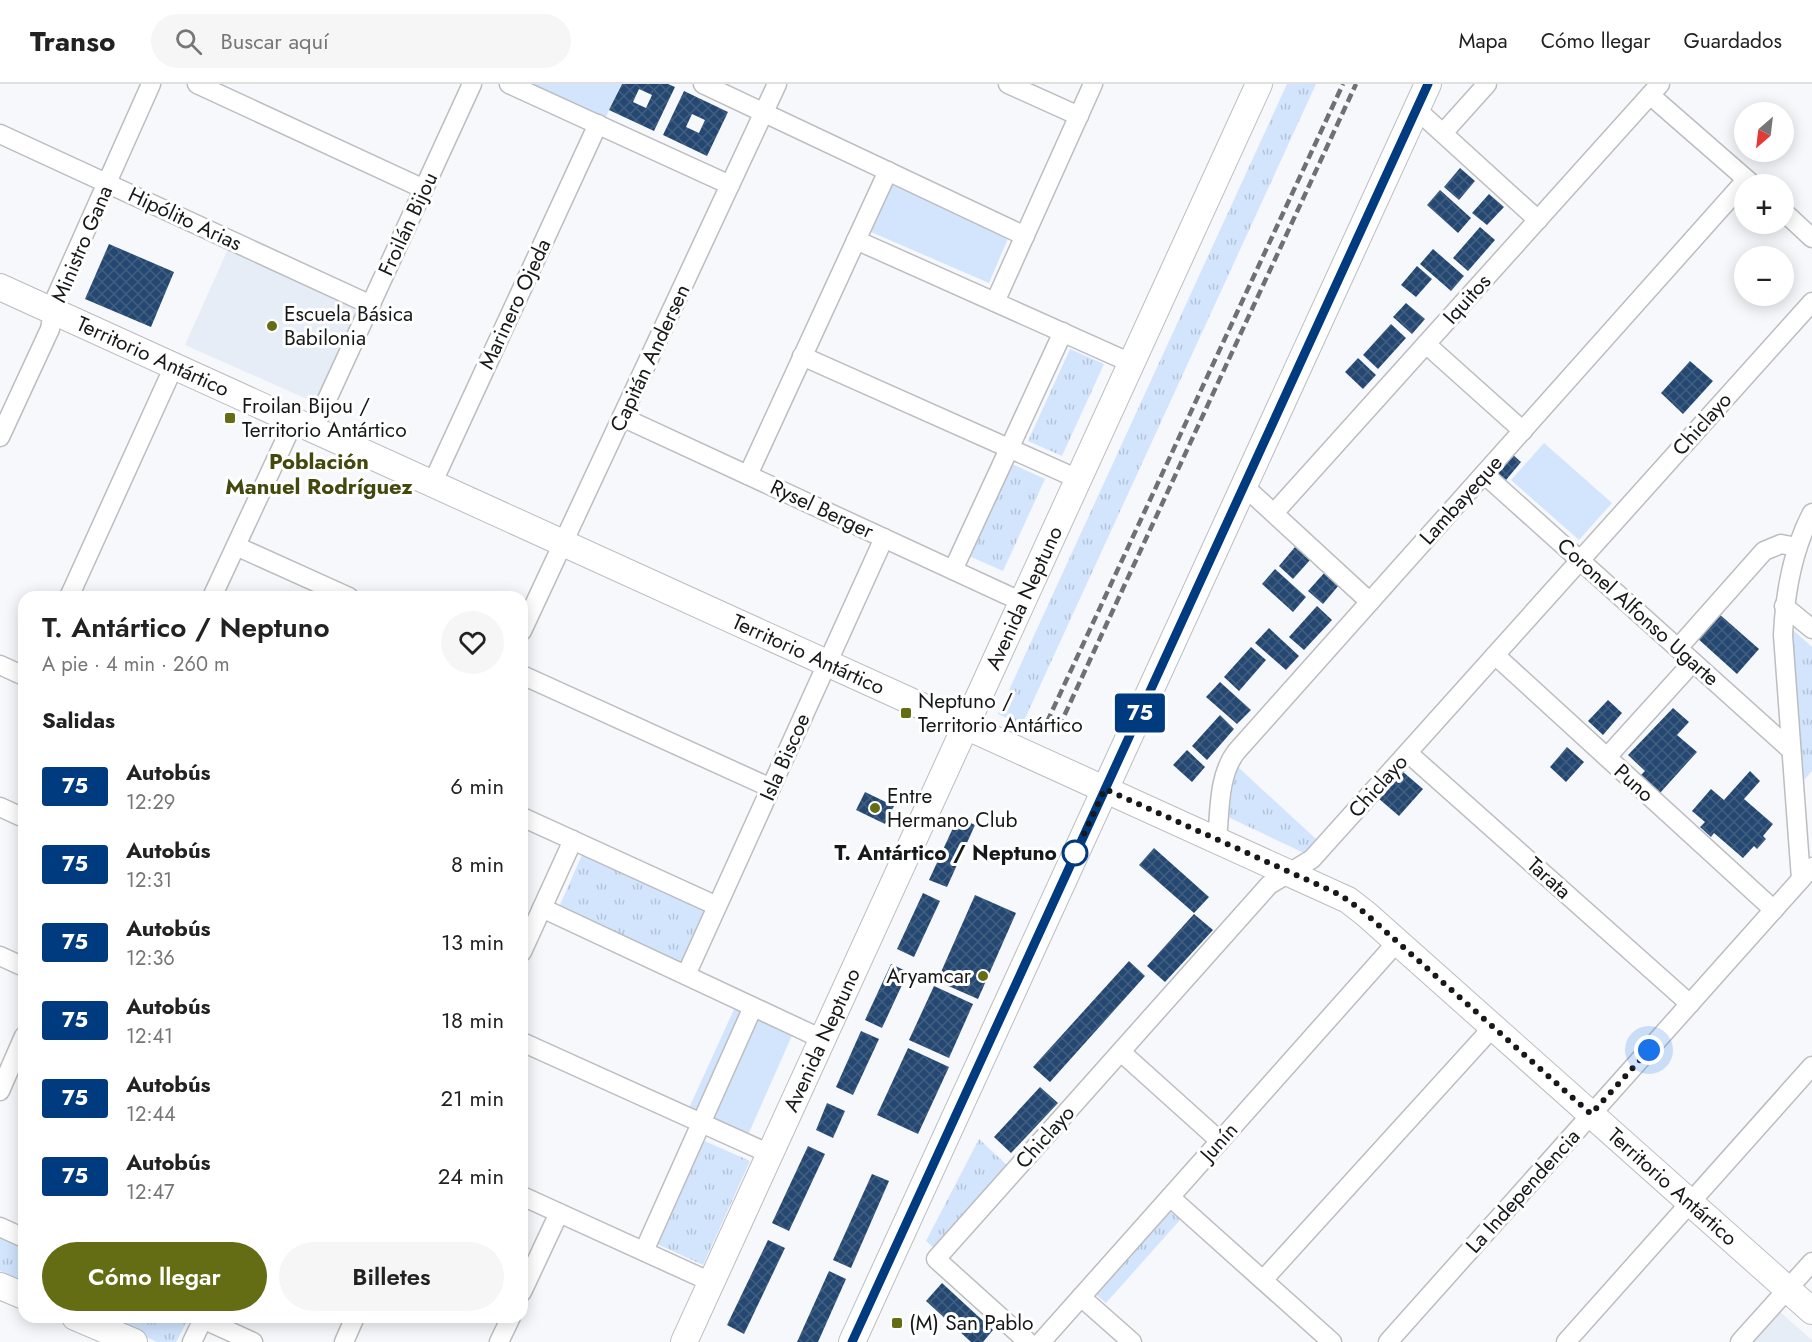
<!DOCTYPE html>
<html lang="es">
<head>
<meta charset="utf-8">
<style>
  body { margin:0; font-family:Jost,sans-serif; background:#f6f6f6; color:#222; height:100vh; display:flex; flex-direction:column; font-size:22px; white-space:nowrap }
  * { box-sizing:border-box; margin:0 }
  p { font-size:20px; color:#767676 }
  .icon { flex:none; width:33px; height:33px; fill:none; stroke:currentColor; stroke-width:2; stroke-linecap:round; stroke-linejoin:round }
  .map { position:relative; flex:1; overflow:hidden }
  .panel { position:absolute; left:18px; top:507px; width:510px; height:732px; display:flex; flex-direction:column; background:#fff; border-radius:18px; box-shadow:0 3px 15px #0003 }
  .panel>* { flex:none }
  .badge { padding:0 12px; border-radius:4px; font-size:21px; line-height:39px }
  .needle { width:39px; rotate:208deg }
  .controls { position:absolute; left:1734px; top:18px; display:grid; gap:12px }
  .controls a { display:grid; place-items:center; width:60px; height:60px; border-radius:50%; background:#fff; box-shadow:0 3px 15px #0003; font-size:30px }
  .you { position:absolute; width:30px; height:30px; margin:-15px; border:4px solid #fff; border-radius:50%; background:#1a73e8; box-shadow:0 0 0 9px #1a73e833 }
  .map>.badge { position:absolute; translate:-50% -50%; box-shadow:0 0 0 3px #fff }
  h2 { padding:0 24px; font-size:22px; line-height:54px }
  .round { display:grid; place-items:center; flex:none; width:63px; height:63px; border-radius:32px; background:#f6f6f6 }
  .head { display:flex; align-items:center; justify-content:space-between; height:102px; padding:0 24px }
  h1 { font-size:28px; font-weight:600; line-height:45px }
  .cta { display:flex; gap:12px; margin-top:auto; padding:12px 24px }
  .cta a { flex:1; height:69px; border-radius:36px; background:#646d14; color:#fff; font-size:24px; font-weight:600; line-height:69px; text-align:center }
  .cta a+a { background:#f6f6f6; color:#222 }
  ul { padding:0; list-style:none }
  li { display:flex; align-items:center; gap:18px; height:78px; padding:0 24px }
  li div { flex:1 }
  li b { display:block; font-size:22px }
  li em { font-style:normal }
  li .badge { min-width:66px; font-weight:700; text-align:center }
  header { display:flex; align-items:center; gap:36px; box-sizing:border-box; height:84px; padding:0 30px; background:#fff; border-bottom:2px solid #e0e0e0 }
  header strong { font-size:28px }
  nav { display:flex; gap:33px; margin-inline-start:auto; font-size:21px }
  .search { width:420px; height:54px; background:#f6f6f6; display:flex; align-items:center; gap:15px; box-sizing:border-box; padding:0 21px; border-radius:33px; color:#767676; font-size:22px }
  .map>svg:first-child { display:block }
  .built { fill:#e6edf6 }
  .grass { fill:url(#grass-tufts) }
  .park { fill:#d2e5fd }
  .building { fill:url(#building-cross-hatch); fill-rule:evenodd }
  .lines { fill:none; stroke-linecap:round; stroke-linejoin:round }
  .street-casing { stroke:#bbbdc0; stroke-width:21 }
  .secondary-casing { stroke:#bbbdc0; stroke-width:28 }
  .street { stroke:#fff; stroke-width:18 }
  .secondary { stroke:#fff; stroke-width:26 }
  .rail { stroke:#6e7072; stroke-width:4.5; stroke-dasharray:9 4.5; stroke-linecap:butt }
  .line-casing { stroke:#fff; stroke-width:14 }
  .line { stroke:#003b80; stroke-width:9 }
  .walk { stroke:#171819; stroke-width:6; stroke-dasharray:0 10.8 }
  .poi-dot { fill:#646d14; stroke:#fff; stroke-width:2 }
  .stop-dot { fill:#fff; stroke:#003b80; stroke-width:3 }
  .labels { text-anchor:middle; dominant-baseline:central; stroke-width:6; stroke-linejoin:round; paint-order:stroke }
  .street-label { font-size:21px; fill:#171819; stroke:#fff }
  .poi-label { font-size:21px; fill:#171819; stroke:#fff; text-anchor:start }
  .stop-label { font-size:21px; font-weight:bold; fill:#171819; stroke:#fff; text-anchor:end }
  .neighbourhood-label { font-size:22px; font-weight:bold; fill:#43490d; stroke:#fff }
</style>
</head>
<body>
<header>
<strong>Transo</strong>
<div class="search"><svg class="icon" aria-label="search" viewBox="0 0 24 24"><circle cx="10" cy="10" r="6"/><path d="M15 15l6 6"/></svg>Buscar aquí</div>
<nav><a>Mapa</a><a>Cómo llegar</a><a>Guardados</a></nav>
</header>
<div class="map">
<svg width="1812" height="1258" viewBox="0 0 1812 1258">
  <defs>
    <pattern id="grass-tufts" width="24" height="20" patternUnits="userSpaceOnUse" patternTransform="scale(1.5)"><rect width="24" height="20" fill="#d2e5fd"/><path d="M3 7l-1-3M5 7V3M7 7l1-3M15 17l-1-3M17 17v-4M19 17l1-3" fill="none" stroke="#b4c4d8"/></pattern>
    <pattern id="building-cross-hatch" width="8" height="8" patternUnits="userSpaceOnUse" patternTransform="scale(1.5)"><rect width="8" height="8" fill="#254872"/><path d="M0 0l8 8M0 8l8-8" fill="none" stroke="#435f80"/></pattern>
  </defs>
  <rect width="100%" height="100%" fill="#f6f8fb"/>
  <!-- built -->
  <g class="built">
    <path d="M 228,165 L 359,223 L 316,319 L 185,261 Z"/>
    <path d="M 1779,1227 L 1812,1256 L 1812,1258 L 1752,1258 Z"/>
  </g>
  <!-- grass -->
  <g class="grass">
    <path d="M 1287,0 L 1316,0 L 1022,641 L 998,630 Z"/>
    <path d="M 1070,265 L 1104,280 L 1062,372 L 1028,357 Z"/>
    <path d="M 1010,379 L 1045,395 L 1003,487 L 969,472 Z"/>
    <path d="M 1792,545 L 1812,563 L 1812,687 L 1802,698 Z"/>
    <path d="M 1238,683 L 1316,755 L 1304,769 L 1228,733 L 1235,688 Z"/>
    <path d="M 582,771 L 708,828 L 682,880 L 559,823 Z"/>
    <path d="M 691,1051 L 750,1077 L 703,1181 L 644,1154 Z"/>
    <path d="M 979,1055 L 1009,1083 L 934,1164 L 926,1157 Z"/>
    <path d="M 1166,1124 L 1180,1136 L 1106,1219 L 1092,1207 Z"/>
    <path d="M 0,1150 L 24,1161 L 24,1198 L 0,1187 Z"/>
    <path d="M 102,1233 L 187,1233 L 189,1234 L 176,1258 L 157,1258 Z"/>
  </g>
  <!-- park -->
  <g class="park">
    <path d="M 530,0 L 621,0 L 605,35 Z"/>
    <path d="M 892,101 L 1009,152 L 989,199 L 871,148 Z"/>
    <path d="M 1544,359 L 1612,419 L 1579,456 L 1511,396 Z"/>
    <path d="M 736,921 L 794,947 L 748,1051 L 689,1024 Z"/>
  </g>
  <!-- building -->
  <g class="building">
    <path d="M 622,0 L 668,0 L 675,3 L 654,47 L 609,26 ZM 639,5 L 652,11 L 646,24 L 633,18 Z"/>
    <path d="M 684,7 L 728,28 L 707,72 L 663,51 ZM 692,30 L 705,36 L 699,49 L 686,43 Z"/>
    <path d="M 1460,84 L 1475,97 L 1459,116 L 1444,103 Z"/>
    <path d="M 1440,106 L 1471,134 L 1458,149 L 1427,121 Z"/>
    <path d="M 1489,110 L 1504,123 L 1487,141 L 1472,129 Z"/>
    <path d="M 1480,143 L 1495,156 L 1468,187 L 1453,174 Z"/>
    <path d="M 109,160 L 174,188 L 151,243 L 85,215 Z"/>
    <path d="M 1433,165 L 1464,192 L 1451,207 L 1420,180 Z"/>
    <path d="M 1417,182 L 1432,195 L 1416,213 L 1401,201 Z"/>
    <path d="M 1406,219 L 1425,235 L 1412,250 L 1393,233 Z"/>
    <path d="M 1391,240 L 1406,254 L 1378,285 L 1363,271 Z"/>
    <path d="M 1358,274 L 1376,291 L 1363,305 L 1345,288 Z"/>
    <path d="M 1690,277 L 1713,297 L 1683,330 L 1661,309 Z"/>
    <path d="M 1512,370 L 1521,378 L 1506,396 L 1497,389 Z"/>
    <path d="M 1295,463 L 1310,476 L 1293,495 L 1279,482 Z"/>
    <path d="M 1275,485 L 1306,513 L 1293,528 L 1262,500 Z"/>
    <path d="M 1325,488 L 1339,501 L 1323,520 L 1308,507 Z"/>
    <path d="M 1317,522 L 1332,536 L 1304,566 L 1289,553 Z"/>
    <path d="M 1718,529 L 1759,565 L 1737,590 L 1696,553 Z"/>
    <path d="M 1269,544 L 1299,572 L 1286,586 L 1255,559 Z"/>
    <path d="M 1251,563 L 1266,576 L 1239,607 L 1224,593 Z"/>
    <path d="M 1220,598 L 1251,626 L 1237,640 L 1206,613 Z"/>
    <path d="M 1608,616 L 1622,629 L 1603,651 L 1588,637 Z"/>
    <path d="M 1673,624 L 1689,638 L 1677,651 L 1697,668 L 1660,709 L 1641,691 L 1645,687 L 1628,671 Z"/>
    <path d="M 1220,631 L 1234,645 L 1207,676 L 1192,662 Z"/>
    <path d="M 1567,663 L 1584,678 L 1566,698 L 1550,683 Z"/>
    <path d="M 1187,666 L 1205,683 L 1192,698 L 1173,681 Z"/>
    <path d="M 1402,687 L 1423,705 L 1399,732 L 1378,714 Z"/>
    <path d="M 1750,687 L 1760,697 L 1744,715 L 1773,740 L 1763,752 L 1766,755 L 1757,765 L 1754,762 L 1743,774 L 1714,749 L 1711,753 L 1700,743 L 1705,738 L 1692,727 L 1711,705 L 1724,716 Z"/>
    <path d="M 865,708 L 894,722 L 885,740 L 856,726 Z"/>
    <path d="M 958,733 L 975,741 L 947,803 L 929,796 Z"/>
    <path d="M 1154,764 L 1209,813 L 1194,829 L 1139,781 Z"/>
    <path d="M 923,809 L 940,817 L 914,873 L 897,865 Z"/>
    <path d="M 975,811 L 1016,829 L 978,915 L 937,897 Z"/>
    <path d="M 1194,830 L 1213,846 L 1165,898 L 1147,882 Z"/>
    <path d="M 1129,877 L 1145,892 L 1050,998 L 1033,983 Z"/>
    <path d="M 891,880 L 908,888 L 882,944 L 865,936 Z"/>
    <path d="M 934,902 L 973,920 L 949,974 L 909,956 Z"/>
    <path d="M 861,947 L 879,955 L 853,1011 L 836,1003 Z"/>
    <path d="M 908,964 L 949,983 L 918,1050 L 877,1031 Z"/>
    <path d="M 1040,1003 L 1058,1019 L 1011,1069 L 994,1053 Z"/>
    <path d="M 827,1019 L 845,1027 L 833,1054 L 816,1046 Z"/>
    <path d="M 808,1062 L 825,1070 L 789,1147 L 772,1139 Z"/>
    <path d="M 872,1090 L 889,1097 L 851,1184 L 833,1176 Z"/>
    <path d="M 768,1156 L 785,1164 L 744,1250 L 727,1241 Z"/>
    <path d="M 829,1187 L 846,1195 L 818,1258 L 797,1258 Z"/>
    <path d="M 942,1199 L 993,1246 L 983,1258 L 971,1258 L 926,1217 Z"/>
  </g>
  <g class="lines">
    <defs>
      <g id="street">
        <path d="M 197,0 L 424,105"/>
        <path d="M 509,0 L 730,101"/>
        <path d="M 703,0 L 1025,152"/>
        <path d="M 1008,0 L 1079,32"/>
        <path d="M 1650,11 L 1752,100"/>
        <path d="M 1416,25 L 1538,136"/>
        <path d="M 1443,49 L 1487,0"/>
        <path d="M 0,50 L 371,221"/>
        <path d="M 1784,128 L 1812,154"/>
        <path d="M 856,156 L 1131,279"/>
        <path d="M 995,218 L 1093,0"/>
        <path d="M 1426,260 L 1523,347"/>
        <path d="M 802,272 L 1078,395"/>
        <path d="M 622,333 L 1022,518"/>
        <path d="M 313,346 L 472,0"/>
        <path d="M 0,353 L 50,245 L 56,213 L 151,0"/>
        <path d="M 1484,390 L 1791,666"/>
        <path d="M 748,391 L 888,87"/>
        <path d="M 432,400 L 598,40"/>
        <path d="M 1244,402 L 1370,518"/>
        <path d="M 1274,429 L 1660,0"/>
        <path d="M 236,462 L 349,513"/>
        <path d="M 953,486 L 1063,248"/>
        <path d="M 69,513 L 174,282"/>
        <path d="M 212,513 L 294,337"/>
        <path d="M 1784,522 L 1812,545"/>
        <path d="M 522,547 L 777,0"/>
        <path d="M 1678,564 L 1764,467 L 1781,460 L 1797,463"/>
        <path d="M 1495,571 L 1774,826"/>
        <path d="M 0,581 L 24,592"/>
        <path d="M 522,591 L 771,704"/>
        <path d="M 1408,669 L 1690,920"/>
        <path d="M 1607,673 L 1693,578"/>
        <path d="M 0,723 L 24,734"/>
        <path d="M 522,733 L 717,822"/>
        <path d="M 1217,756 C 1220,727 1218,692 1236,668 L 1746,96"/>
        <path d="M 1801,795 L 1783,551 C 1785,508 1792,467 1812,429"/>
        <path d="M 542,824 L 822,955"/>
        <path d="M 522,868 L 573,756"/>
        <path d="M 0,872 L 24,883"/>
        <path d="M 686,891 L 884,454"/>
        <path d="M 522,958 L 770,1070"/>
        <path d="M 1121,968 L 1220,1057"/>
        <path d="M 0,1007 L 24,952"/>
        <path d="M 522,1112 L 711,1198"/>
        <path d="M 1170,1113 L 1332,1258"/>
        <path d="M 0,1143 L 24,1154"/>
        <path d="M 644,1167 L 753,923"/>
        <path d="M 1263,1196 L 1493,943"/>
        <path d="M 522,1208 L 559,1129"/>
        <path d="M 1081,1213 L 1132,1258"/>
        <path d="M 198,1233 L 253,1258"/>
        <path d="M 192,1258 L 204,1233"/>
        <path d="M 344,1258 L 355,1233"/>
        <path d="M 499,1258 L 511,1233"/>
        <path d="M 1028,1258 L 936,1175 L 1269,801 L 1312,775 L 1812,218"/>
        <path d="M 1041,1258 L 1397,858"/>
        <path d="M 1388,1258 L 1812,783"/>
        <path d="M 1566,1258 L 1812,982"/>
        <path d="M 1740,1258 L 1812,1178"/>
      </g>
      <g id="secondary">
        <path id="s1" d="M 0,203 L 1348,816 L 1366,830 L 1812,1227"/>
        <path d="M 0,1202 L 24,1212"/>
        <path d="M 75,1233 L 134,1258"/>
        <path id="s2" d="M 684,1258 L 1259,0"/>
        <path d="M 852,1258 L 1428,0"/>
      </g>
    </defs>
    <!-- street casing -->
    <use href="#street" class="street-casing"/>
    <!-- secondary casing -->
    <use href="#secondary" class="secondary-casing"/>
    <!-- street -->
    <use href="#street" class="street"/>
    <!-- secondary -->
    <use href="#secondary" class="secondary"/>
    <!-- rail -->
    <g class="rail">
      <path d="M 1047,638 L 1343,0"/>
      <path d="M 1059,643 L 1356,0"/>
    </g>
  </g>
  <g class="lines">
    <defs>
      <path id="line" d="M 852,1258 L 1428,0"/>
    </defs>
    <!-- line casing -->
    <use href="#line" class="line-casing"/>
    <!-- line -->
    <use href="#line" class="line"/>
    <!-- walk -->
    <path class="walk" d="M 1075,769 L 1105,705 L 1334,808 L 1348,816 L 1366,830 L 1591,1030 L 1649,966"/>
  </g>
  <!-- markers -->
  <g class="poi-dot">
    <circle cx="272" cy="242" r="6"/>
    <rect x="224" y="328" width="12" height="12" rx="3"/>
    <rect x="900" y="623" width="12" height="12" rx="3"/>
    <circle cx="875" cy="724" r="6"/>
    <circle cx="983" cy="892" r="6"/>
    <rect x="891" y="1233" width="12" height="12" rx="3"/>
  </g>
  <circle class="stop-dot" cx="1075" cy="769" r="12"/>
  <g class="labels">
    <!-- street labels -->
    <g class="street-label">
      <text transform="translate(185 135) rotate(25)">Hipólito Arias</text>
      <text transform="translate(408 140) rotate(-65)">Froilán Bijou</text>
      <text transform="translate(82 160) rotate(-67)">Ministro Gana</text>
      <text transform="translate(1467 215) rotate(-48)">Iquitos</text>
      <text transform="translate(515 220) rotate(-65)">Marinero Ojeda</text>
      <text stroke="none"><textPath href="#s1" startOffset="168">Territorio Antártico</textPath></text>
      <text transform="translate(650 274) rotate(-65)">Capitán Andersen</text>
      <text transform="translate(1702 340) rotate(-48)">Chiclayo</text>
      <text transform="translate(1461 416) rotate(-48)">Lambayeque</text>
      <text transform="translate(822 425) rotate(25)">Rysel Berger</text>
      <text stroke="none"><textPath href="#s2" startOffset="818">Avenida Neptuno</textPath></text>
      <text transform="translate(1638 528) rotate(42)">Coronel Alfonso Ugarte</text>
      <text stroke="none"><textPath href="#s1" startOffset="888">Territorio Antártico</textPath></text>
      <text transform="translate(785 673) rotate(-66)">Isla Biscoe</text>
      <text transform="translate(1634 699) rotate(42)">Puno</text>
      <text transform="translate(1378 702) rotate(-48)">Chiclayo</text>
      <text transform="translate(1549 794) rotate(42)">Tarata</text>
      <text stroke="none"><textPath href="#s2" startOffset="332">Avenida Neptuno</textPath></text>
      <text transform="translate(1045 1053) rotate(-48)">Chiclayo</text>
      <text transform="translate(1219 1058) rotate(-48)">Junín</text>
      <text stroke="none"><textPath href="#s1" startOffset="1914">Territorio Antártico</textPath></text>
      <text transform="translate(1523 1107) rotate(-48)">La Independencia</text>
    </g>
    <!-- poi labels -->
    <g class="poi-label">
      <text x="284" y="230">Escuela Básica<tspan x="284" dy="24">Babilonia</tspan></text>
      <text x="242" y="322">Froilan Bijou /<tspan x="242" dy="24">Territorio Antártico</tspan></text>
      <text x="918" y="617">Neptuno /<tspan x="918" dy="24">Territorio Antártico</tspan></text>
      <text x="887" y="712">Entre<tspan x="887" dy="24">Hermano Club</tspan></text>
      <text x="971" y="892" text-anchor="end">Aryamcar</text>
      <text x="909" y="1239">(M) San Pablo</text>
    </g>
    <!-- stop labels -->
    <g class="stop-label">
      <text x="1057" y="769">T. Antártico / Neptuno</text>
    </g>
    <!-- neighbourhood labels -->
    <g class="neighbourhood-label">
      <text x="319" y="377">Población<tspan x="319" dy="25">Manuel Rodríguez</tspan></text>
    </g>
  </g>
</svg>
<div class="controls">
<a><svg class="needle" viewBox="-14 -14 28 28"><path d="M0-13l5 13h-10z" fill="#e53935"/><path d="M0 13l5-13h-10z" fill="#767676"/></svg></a>
<a>+</a>
<a>−</a>
</div>
<div class="you" style="left:1649px;top:966px"></div>
<b class="badge" style="left:1140px;top:629px;background:#003b80;color:#fff">75</b>
<section class="panel">
<div class="head"><div><h1>T. Antártico / Neptuno</h1><p>A pie · 4 min · 260 m</p></div><a class="round"><svg class="icon" aria-label="heart" viewBox="0 0 24 24"><path d="M12 20l-8-8c-3-5 5-10 8-4 3-6 11-1 8 4z"/></svg></a></div>
<h2>Salidas</h2>
<ul>
<li><span class="badge" style="background:#003b80;color:#fff">75</span><div><b>Autobús</b><p>12:29</p></div><em>6 min</em></li>
<li><span class="badge" style="background:#003b80;color:#fff">75</span><div><b>Autobús</b><p>12:31</p></div><em>8 min</em></li>
<li><span class="badge" style="background:#003b80;color:#fff">75</span><div><b>Autobús</b><p>12:36</p></div><em>13 min</em></li>
<li><span class="badge" style="background:#003b80;color:#fff">75</span><div><b>Autobús</b><p>12:41</p></div><em>18 min</em></li>
<li><span class="badge" style="background:#003b80;color:#fff">75</span><div><b>Autobús</b><p>12:44</p></div><em>21 min</em></li>
<li><span class="badge" style="background:#003b80;color:#fff">75</span><div><b>Autobús</b><p>12:47</p></div><em>24 min</em></li>
</ul>
<div class="cta"><a>Cómo llegar</a><a>Billetes</a></div>
</section>
</div>
</body>
</html>
